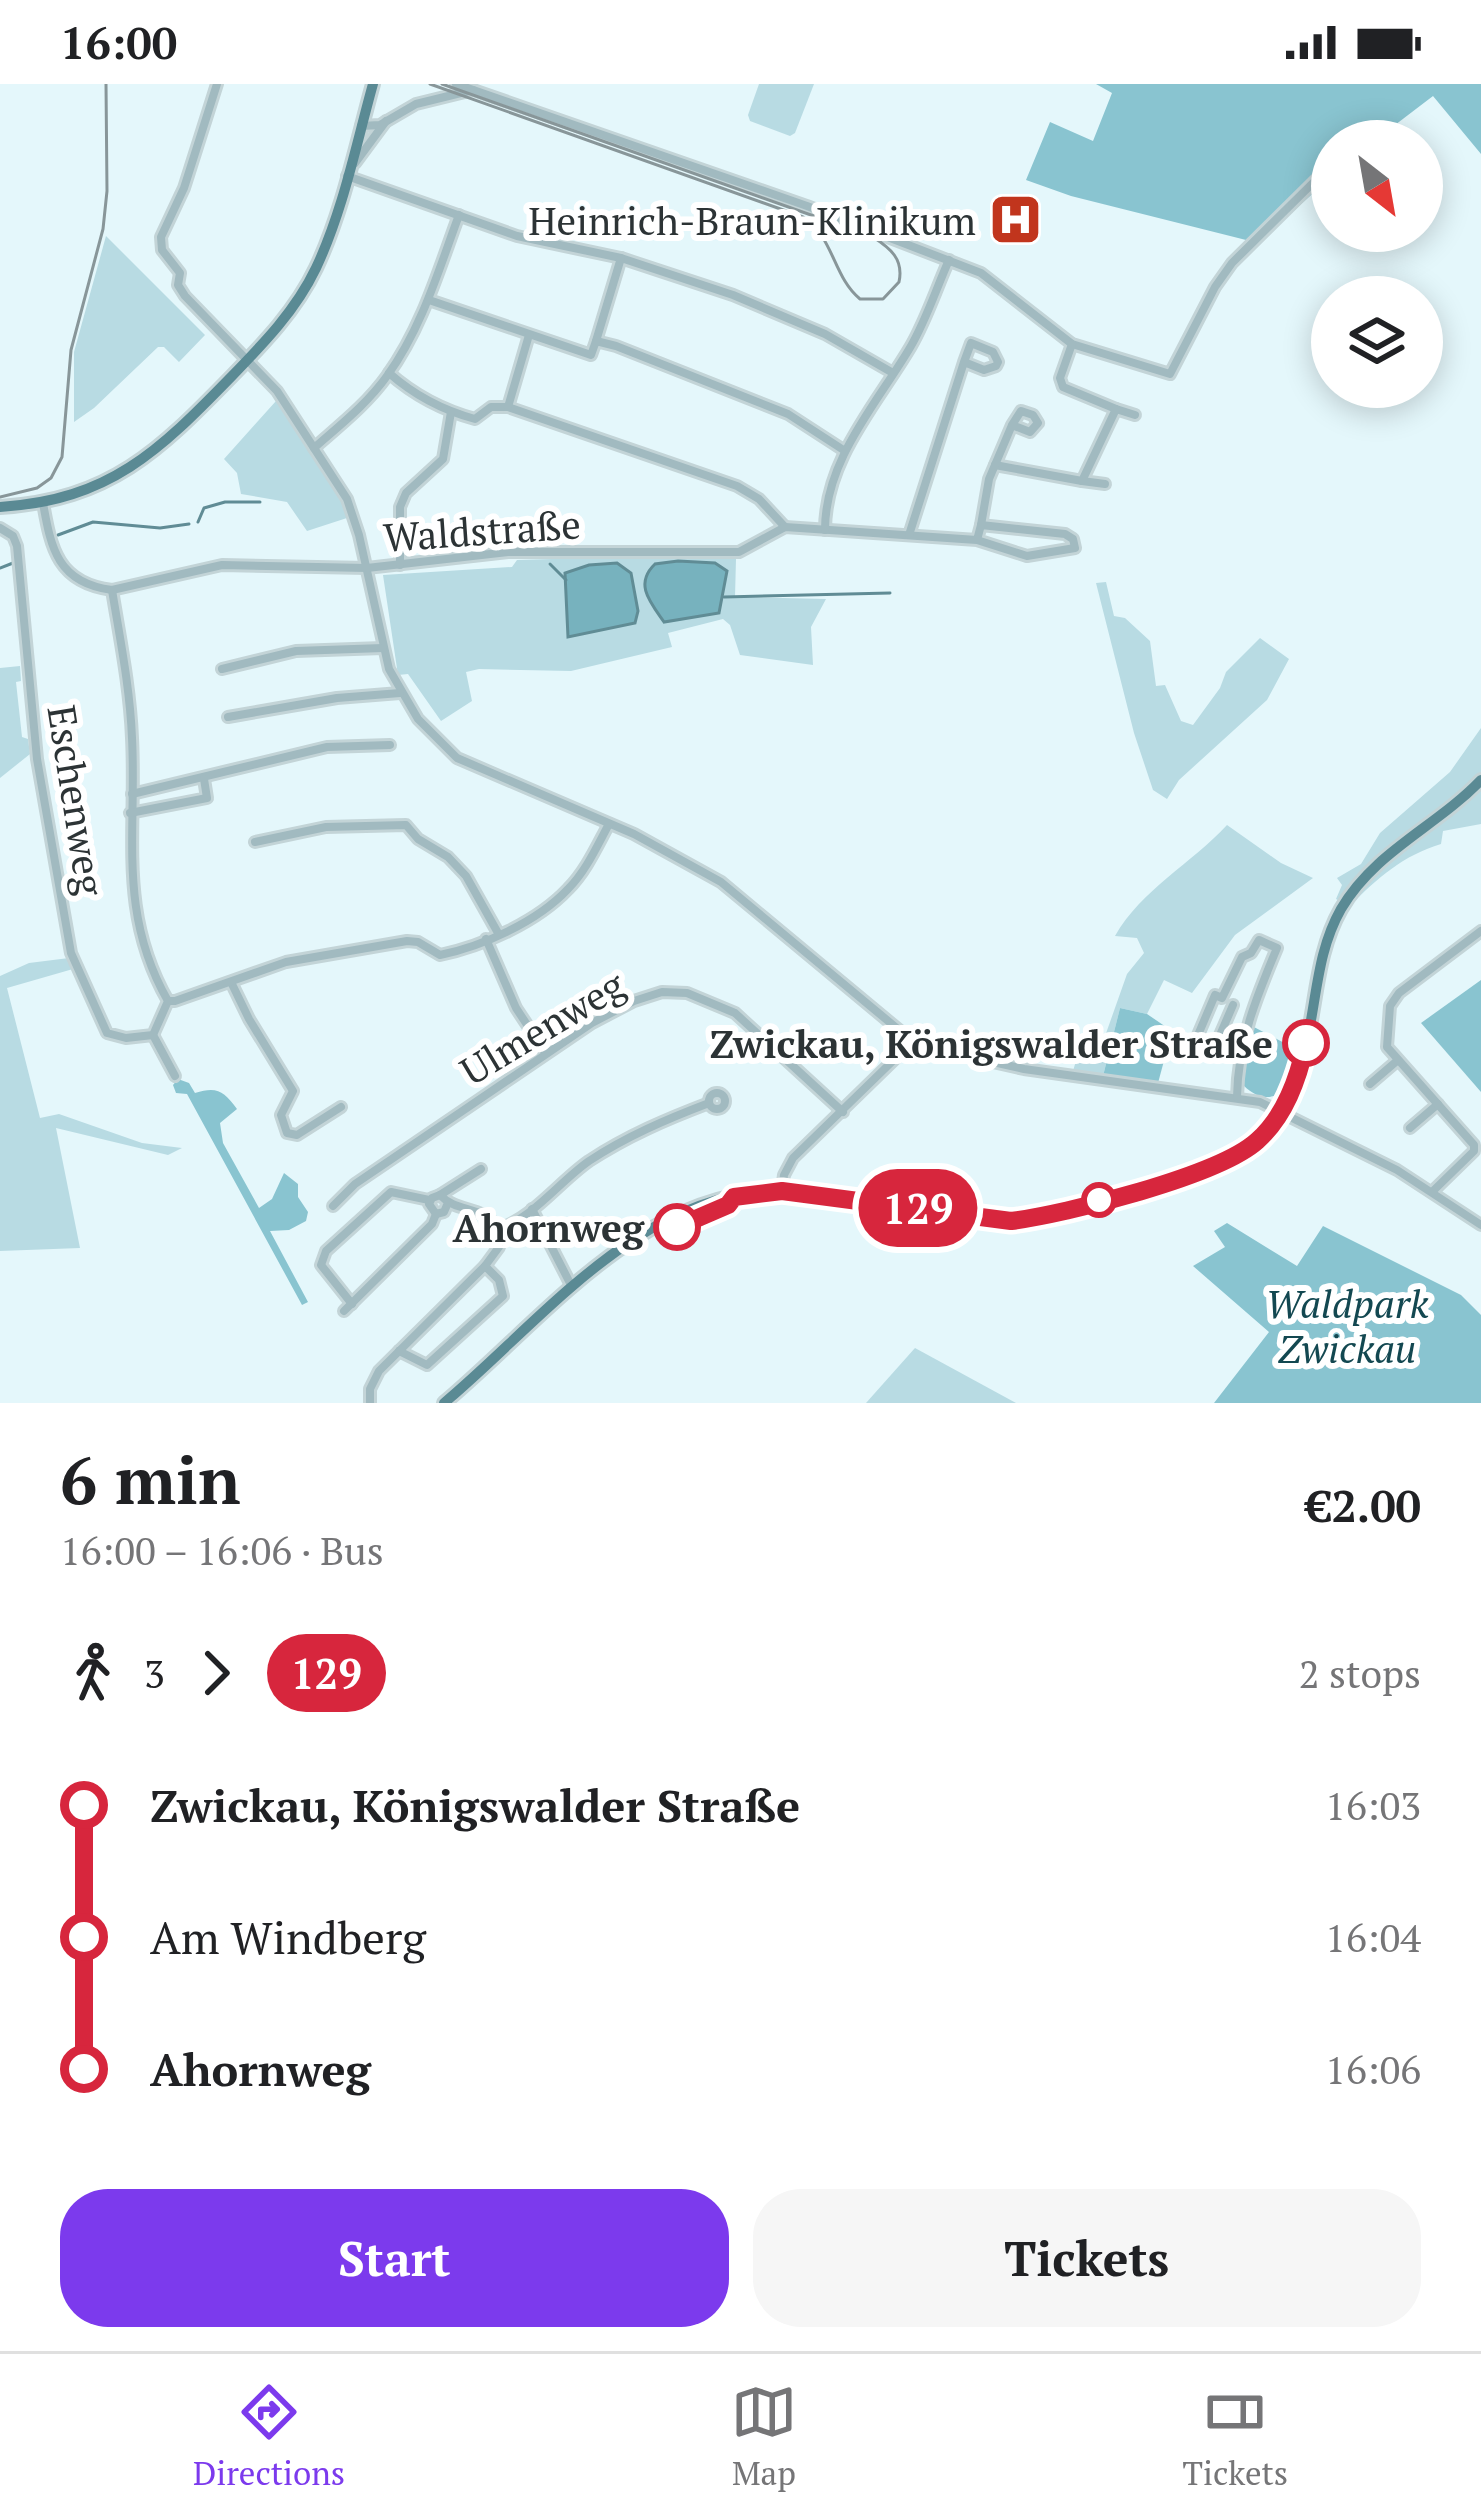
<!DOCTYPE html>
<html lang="en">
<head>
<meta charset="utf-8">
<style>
  body { margin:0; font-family:"PT Serif",serif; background:#f6f6f6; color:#202124; height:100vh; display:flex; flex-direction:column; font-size:45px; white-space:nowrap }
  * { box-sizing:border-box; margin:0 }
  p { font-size:39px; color:#757577 }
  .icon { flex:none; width:66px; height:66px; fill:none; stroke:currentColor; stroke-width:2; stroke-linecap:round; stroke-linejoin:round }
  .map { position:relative; height:1319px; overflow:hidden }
  .panel { display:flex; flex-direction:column; background:#fff; flex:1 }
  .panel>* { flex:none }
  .badge { padding:0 24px; border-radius:39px; font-size:42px; line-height:78px }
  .needle { width:78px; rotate:149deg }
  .tools { position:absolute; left:1311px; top:36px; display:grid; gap:24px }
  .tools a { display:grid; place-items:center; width:132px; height:132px; border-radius:50%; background:#fff; box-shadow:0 6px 30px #0003; font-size:60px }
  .map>.badge { position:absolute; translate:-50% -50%; box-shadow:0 0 0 6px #fff }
  .legs { display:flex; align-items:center; gap:18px; height:132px; padding:0 60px; font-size:39px }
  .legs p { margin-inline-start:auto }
  .summary { display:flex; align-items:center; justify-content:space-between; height:204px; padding:0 60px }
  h1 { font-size:66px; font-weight:700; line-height:90px }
  .button { display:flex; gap:24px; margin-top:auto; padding:24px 60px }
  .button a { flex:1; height:138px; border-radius:48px; background:#7c3aed; color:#fff; font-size:48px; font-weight:700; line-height:138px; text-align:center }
  .button a+a { background:#f6f6f6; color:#202124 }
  ul { padding:0 60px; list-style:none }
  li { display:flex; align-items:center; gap:42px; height:132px; font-size:45px }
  li i { display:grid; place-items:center; width:18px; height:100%; margin:0 15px; background:currentColor }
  li i::after { content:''; width:30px; height:30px; margin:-15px; border:9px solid; border-radius:50%; background:#fff }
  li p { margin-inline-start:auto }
  li:first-child i { background:linear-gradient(#0000 50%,currentColor 0) }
  li:last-child i { background:linear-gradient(currentColor 50%,#0000 0) }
  .status { display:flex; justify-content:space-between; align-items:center; height:84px; padding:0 60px; background:#fff; direction:ltr }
  .status svg { height:33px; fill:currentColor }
  .menu { display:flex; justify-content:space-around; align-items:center; height:168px; border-top:3px solid #e0e0e0; background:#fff; font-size:33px; color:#757577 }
  .menu a { display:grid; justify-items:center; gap:6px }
  .menu .current { color:#7c3aed }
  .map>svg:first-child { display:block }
  .green { fill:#b8dbe3 }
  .forest { fill:#89c4d0 }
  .water { fill:#77b2be; stroke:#608c95; stroke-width:3 }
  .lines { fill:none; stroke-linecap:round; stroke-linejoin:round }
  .stream { stroke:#608c95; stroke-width:3 }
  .minor-casing { stroke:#c3d4d7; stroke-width:14 }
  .major-casing { stroke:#c3d4d7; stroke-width:16 }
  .minor { stroke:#a1bac0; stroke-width:8 }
  .major { stroke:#5a8a94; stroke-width:10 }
  .tram { stroke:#889699; stroke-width:3 }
  .line-1-casing { stroke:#fff; stroke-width:27 }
  .line-1 { stroke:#d7263d; stroke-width:18 }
  .stop-1-dot { fill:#fff; stroke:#d7263d; stroke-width:6 }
  .labels { text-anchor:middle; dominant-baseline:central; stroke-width:12; stroke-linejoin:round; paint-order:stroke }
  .poi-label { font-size:39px; fill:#2c3335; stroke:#fff; text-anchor:end }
  .street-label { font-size:39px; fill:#2c3335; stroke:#fff }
  .stop-label { font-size:39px; font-weight:bold; fill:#2c3335; stroke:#fff; text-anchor:end }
  .park-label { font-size:39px; font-style:italic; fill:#134851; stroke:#fff }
</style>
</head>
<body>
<div class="status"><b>16:00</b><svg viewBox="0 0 49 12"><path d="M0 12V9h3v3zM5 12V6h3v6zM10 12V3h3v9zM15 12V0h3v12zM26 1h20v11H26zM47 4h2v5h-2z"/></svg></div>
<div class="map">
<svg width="1481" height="1319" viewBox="0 0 1481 1319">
  <rect width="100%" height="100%" fill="#e4f7fb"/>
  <!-- green -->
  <g class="green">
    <path d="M 759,0 L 814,0 L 795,49 L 790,52 L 750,37 L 748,31 Z"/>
    <path d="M 106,152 L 205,251 L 179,278 L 164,263 L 158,263 L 94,324 L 74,338 L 74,268 Z"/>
    <path d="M 276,317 L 312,366 L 350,433 L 307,447 L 287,418 L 241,410 L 237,389 L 224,375 Z"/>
    <path d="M 657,472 L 736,475 L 735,513 L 826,515 L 811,543 L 813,581 L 740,571 L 730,541 L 723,535 L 668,549 L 672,563 L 571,587 L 479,585 L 466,588 L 472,617 L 441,637 L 408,590 L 398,591 L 383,491 L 512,483 L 517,476 Z"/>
    <path d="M 1106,498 L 1114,532 L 1125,534 L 1150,557 L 1156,602 L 1165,601 L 1181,637 L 1193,641 L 1220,604 L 1226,588 L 1260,554 L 1289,575 L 1267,616 L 1179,696 L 1167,715 L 1153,706 L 1134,649 L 1096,499 Z"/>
    <path d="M 20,582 L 21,597 L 16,598 L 22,653 L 28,655 L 30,670 L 0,694 L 0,584 Z"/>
    <path d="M 1481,644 L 1481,740 L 1443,747 L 1441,760 C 1404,771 1377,794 1350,822 L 1336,815 L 1342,801 L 1337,794 L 1361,780 L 1380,749 L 1450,688 Z"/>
    <path d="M 1227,741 L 1281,779 L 1313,794 L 1235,851 L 1192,909 L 1164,896 L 1147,930 L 1120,924 L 1103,992 L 1073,987 L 1078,970 L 1098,972 L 1127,890 L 1144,869 L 1137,854 L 1115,852 C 1141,806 1192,779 1227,741 Z"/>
    <path d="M 69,874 L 73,885 L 7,904 L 40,1034 L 59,1030 L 142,1059 L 182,1064 L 168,1071 L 56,1044 L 80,1164 L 0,1167 L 0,892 L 29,879 Z"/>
    <path d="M 915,1264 L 1016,1319 L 866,1319 Z"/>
  </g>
  <!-- forest -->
  <g class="forest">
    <path d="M 1096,0 L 1481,0 L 1481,70 L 1433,12 L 1374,57 L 1332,57 L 1332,92 L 1258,159 L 1071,112 L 1026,96 L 1050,38 L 1093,57 L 1112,9 Z"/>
    <path d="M 1481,896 L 1481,1008 L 1421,939 Z"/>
    <path d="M 1120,924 L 1147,930 L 1172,947 L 1158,999 L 1103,992 Z"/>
    <path d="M 1252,942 L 1294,964 L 1281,1009 C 1264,1018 1253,1011 1241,999 Z"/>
    <path d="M 178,995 L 189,999 L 195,1009 C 217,1002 224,1007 237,1025 L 220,1039 L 223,1059 L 259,1124 L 272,1115 L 284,1089 L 298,1100 L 298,1113 L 308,1128 L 306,1137 L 289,1146 L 270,1147 L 308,1218 L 302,1221 L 187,1010 L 176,1009 L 173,1001 Z"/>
    <path d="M 1227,1139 L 1297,1182 L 1323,1142 L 1461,1211 L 1481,1231 L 1481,1319 L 1214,1319 L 1269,1248 L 1193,1182 L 1225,1163 L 1214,1147 Z"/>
  </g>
  <!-- water -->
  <g class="water">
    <path d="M 678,477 L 715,479 L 727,487 L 719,529 L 664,538 C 650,518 634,500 655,480 Z"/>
    <path d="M 617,479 L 631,489 L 638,527 L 635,539 L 568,553 L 565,489 L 589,481 Z"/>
  </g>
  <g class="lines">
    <!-- stream -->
    <g class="stream">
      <path d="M 198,438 L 204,424 L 225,418 L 260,418"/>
      <path d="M 58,451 L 93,438 L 160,444 L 189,440"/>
      <path d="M 550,480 L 566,496"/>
      <path d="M 0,484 L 13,479"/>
      <path d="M 724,513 L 890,509"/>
    </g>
    <defs>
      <g id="minor">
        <path d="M 217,0 L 184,104 L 161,153 L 162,166 L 180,189 L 178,201 L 185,212 L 277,307 L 347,415 L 359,451 L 389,585 L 418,635 L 457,674 L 634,750 L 721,798 L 917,961 L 1024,985 L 1260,1018 L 1397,1086 L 1481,1141"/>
        <path d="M 456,0 L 807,122 L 981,189 L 1072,260 L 1170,290 L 1215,203 L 1232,179 L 1324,88"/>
        <path d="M 361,42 L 380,41 L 416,20 L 473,6"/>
        <path d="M 355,79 L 386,37"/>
        <path d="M 347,92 L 517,152 L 621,174 L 733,211 L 825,250 L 893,289"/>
        <path d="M 429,216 L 591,271 L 596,257 L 616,262 L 788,330 L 845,367"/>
        <path d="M 596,257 L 621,174"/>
        <path d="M 389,289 C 415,312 442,326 475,335 L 491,323 L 508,323 L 737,402 L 759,415 L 785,443"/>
        <path d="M 508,323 L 529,251"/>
        <path d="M 1116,325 L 1135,331"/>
        <path d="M 314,364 C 340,341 367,320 387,292 C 422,244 439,185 459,131"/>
        <path d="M 995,381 L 1082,397 L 1116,325 L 1063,303 L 1060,294 L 1072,260"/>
        <path d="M 1082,397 L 1105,400"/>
        <path d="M 43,419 C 51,465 58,499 112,506 L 222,481 L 367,484 L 508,468 L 739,468 L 785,443 L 977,456 L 1027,472 L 1075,464 L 1073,455 L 1065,450 L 981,441 L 977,456"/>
        <path d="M 981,441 L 989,395 L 1012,341 L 1030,348 L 1038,339 L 1033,331 L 1021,327 L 1012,341"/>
        <path d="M 0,444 L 13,452 L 17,462 L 37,675 L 71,869 L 107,949 L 126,954 L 153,951 L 168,917 C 117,828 137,748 132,654 C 130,604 120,555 112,506"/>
        <path d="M 825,446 C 825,375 877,320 911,262 C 927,234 936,205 949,176"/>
        <path d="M 909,451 L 964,278 L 971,259 L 993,268 L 998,278 L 996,282 L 984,286 L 964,278"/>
        <path d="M 400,481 L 400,423 L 406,409 L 443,375 L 451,328"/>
        <path d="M 222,585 L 296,567 L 383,564"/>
        <path d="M 228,633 L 337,614 L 400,609"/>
        <path d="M 132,710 L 327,663 L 390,661"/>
        <path d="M 130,729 L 207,714 L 204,695"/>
        <path d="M 255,758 L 326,743 L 406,741 L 418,755 L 448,773 L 466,792 L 498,849"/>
        <path d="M 486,855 L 516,924 L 545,968"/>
        <path d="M 231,898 L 249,935 L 293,1007 L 281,1031 L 287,1049 L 297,1051 L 341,1023"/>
        <path d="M 168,917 L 175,917 L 286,878 L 407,857 L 418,858 L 440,871 C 483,862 537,838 568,805 C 586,787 597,762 609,740"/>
        <path d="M 153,951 L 175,992"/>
        <path d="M 1198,951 L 1215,911 L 1222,914 L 1242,873 L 1251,869 L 1259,856 L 1277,864 C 1256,914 1238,958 1237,1013"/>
        <path d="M 1217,958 L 1233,921"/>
        <path d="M 1370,1000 L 1398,976"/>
        <circle cx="717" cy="1017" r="8"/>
        <path d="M 1410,1044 L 1438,1020"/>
        <path d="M 782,1106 L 784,1091 L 793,1074 L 904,966 L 908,954"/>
        <path d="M 1432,1108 L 1474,1067 L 1474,1061 L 1387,963 L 1390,922 L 1399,909 L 1481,847"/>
        <path d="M 440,1111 L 481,1085"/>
        <path d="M 333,1122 L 355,1100 L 592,939 L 634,917 L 662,908 L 687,909 L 735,929 L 843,1028"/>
        <path d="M 532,1125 L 572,1203"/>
        <path d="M 499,1145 C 534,1133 559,1098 589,1077 C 627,1052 667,1035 709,1019"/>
        <path d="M 352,1220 L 321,1181 L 326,1167 L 391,1108 L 429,1116"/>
        <path d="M 344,1227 L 432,1140 L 436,1130"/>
        <path d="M 399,1267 L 427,1281 L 503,1212 L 499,1196 L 485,1182"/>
        <path d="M 370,1319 L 370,1305 L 379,1287 L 485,1182 L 499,1163 L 499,1145 C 481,1120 458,1130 440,1111 L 432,1114 L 429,1120 L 436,1130 L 444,1128 L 447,1121"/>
      </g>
      <g id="major">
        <path d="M 0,423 C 110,416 159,367 232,292 C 264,259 296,226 316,184 C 343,127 356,61 373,0"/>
        <path d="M 444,1319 C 542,1237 644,1103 785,1107 C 861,1109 935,1135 1011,1137 C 1066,1130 1212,1093 1253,1060 C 1283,1036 1296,1001 1305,965 C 1317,918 1316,869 1341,825 C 1375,767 1436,743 1481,696"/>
      </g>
    </defs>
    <!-- minor casing -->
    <use href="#minor" class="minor-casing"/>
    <!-- major casing -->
    <use href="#major" class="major-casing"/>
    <!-- minor -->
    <use href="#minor" class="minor"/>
    <!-- major -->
    <use href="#major" class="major"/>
    <!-- tram -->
    <g class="tram">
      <path d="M 430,0 L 803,133 C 834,153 833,193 860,215 L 883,215 L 899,198 C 904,175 890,164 873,153 L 442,0"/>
      <path d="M 0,413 L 37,404 L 51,394 L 62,373 L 71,266 L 103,145 L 107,107 L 106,0"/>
    </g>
  </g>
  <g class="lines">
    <defs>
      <path id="line-1" d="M 677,1143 L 728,1121 L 734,1113 L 782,1107 L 1011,1137 C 1066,1130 1218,1092 1257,1057 C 1285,1032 1298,995 1306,959"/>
    </defs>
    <!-- line-1 casing -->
    <use href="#line-1" class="line-1-casing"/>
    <!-- line-1 -->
    <use href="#line-1" class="line-1"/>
  </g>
  <!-- icons -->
  <defs>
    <symbol id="hospital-square" viewBox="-11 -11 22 22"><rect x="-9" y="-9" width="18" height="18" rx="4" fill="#c1351d" stroke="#fff"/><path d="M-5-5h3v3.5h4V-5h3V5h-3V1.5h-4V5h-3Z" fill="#fff"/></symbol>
  </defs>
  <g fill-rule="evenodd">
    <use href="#hospital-square" x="986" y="106" width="59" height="59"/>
  </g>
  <!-- markers -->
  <g class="stop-1-dot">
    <circle cx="1306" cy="959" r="21"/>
    <circle cx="1099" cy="1116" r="15"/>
    <circle cx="677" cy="1143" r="21"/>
  </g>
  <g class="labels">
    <!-- poi labels -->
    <g class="poi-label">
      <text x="976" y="136">Heinrich-Braun-Klinikum</text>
    </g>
    <!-- street labels -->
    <g class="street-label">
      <text transform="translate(482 446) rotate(-4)">Waldstraße</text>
      <text transform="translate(77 716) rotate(81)">Eschenweg</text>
      <text transform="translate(542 943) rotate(-31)">Ulmenweg</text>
    </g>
    <!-- stop labels -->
    <g class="stop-label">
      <text x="1273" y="959">Zwickau, Königswalder Straße</text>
      <text x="644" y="1143">Ahornweg</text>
    </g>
    <!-- park labels -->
    <g class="park-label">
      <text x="1347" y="1219">Waldpark<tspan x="1347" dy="45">Zwickau</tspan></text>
    </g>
  </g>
</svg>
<div class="tools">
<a><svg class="needle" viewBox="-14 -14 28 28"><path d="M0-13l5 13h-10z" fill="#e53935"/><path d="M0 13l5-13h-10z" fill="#757577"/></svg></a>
<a><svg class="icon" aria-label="layers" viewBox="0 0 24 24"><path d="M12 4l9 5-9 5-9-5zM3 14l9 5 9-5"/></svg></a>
</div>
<b class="badge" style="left:918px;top:1124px;background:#d7263d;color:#fff">129</b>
</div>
<section class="panel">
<div class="summary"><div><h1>6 min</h1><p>16:00 – 16:06 · Bus</p></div><b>€2.00</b></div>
<div class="legs"><svg class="icon" aria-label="walk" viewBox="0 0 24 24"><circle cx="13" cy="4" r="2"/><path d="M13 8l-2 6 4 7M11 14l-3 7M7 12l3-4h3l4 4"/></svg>3<svg class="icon" aria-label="forward" viewBox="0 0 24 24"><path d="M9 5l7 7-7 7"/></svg><b class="badge" style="background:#d7263d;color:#fff">129</b><p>2 stops</p></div>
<ul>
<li><i style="color:#d7263d"></i><b>Zwickau, Königswalder Straße</b><p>16:03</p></li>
<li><i style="color:#d7263d"></i><span>Am Windberg</span><p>16:04</p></li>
<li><i style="color:#d7263d"></i><b>Ahornweg</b><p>16:06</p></li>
</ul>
<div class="button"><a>Start</a><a>Tickets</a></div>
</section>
<nav class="menu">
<a class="current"><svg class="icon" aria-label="directions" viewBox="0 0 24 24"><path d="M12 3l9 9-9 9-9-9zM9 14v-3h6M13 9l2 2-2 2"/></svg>Directions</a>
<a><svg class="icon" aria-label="map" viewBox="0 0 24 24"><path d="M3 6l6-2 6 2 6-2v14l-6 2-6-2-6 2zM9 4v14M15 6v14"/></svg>Map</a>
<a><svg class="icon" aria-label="tickets" viewBox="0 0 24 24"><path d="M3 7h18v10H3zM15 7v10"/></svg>Tickets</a>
</nav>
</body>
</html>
